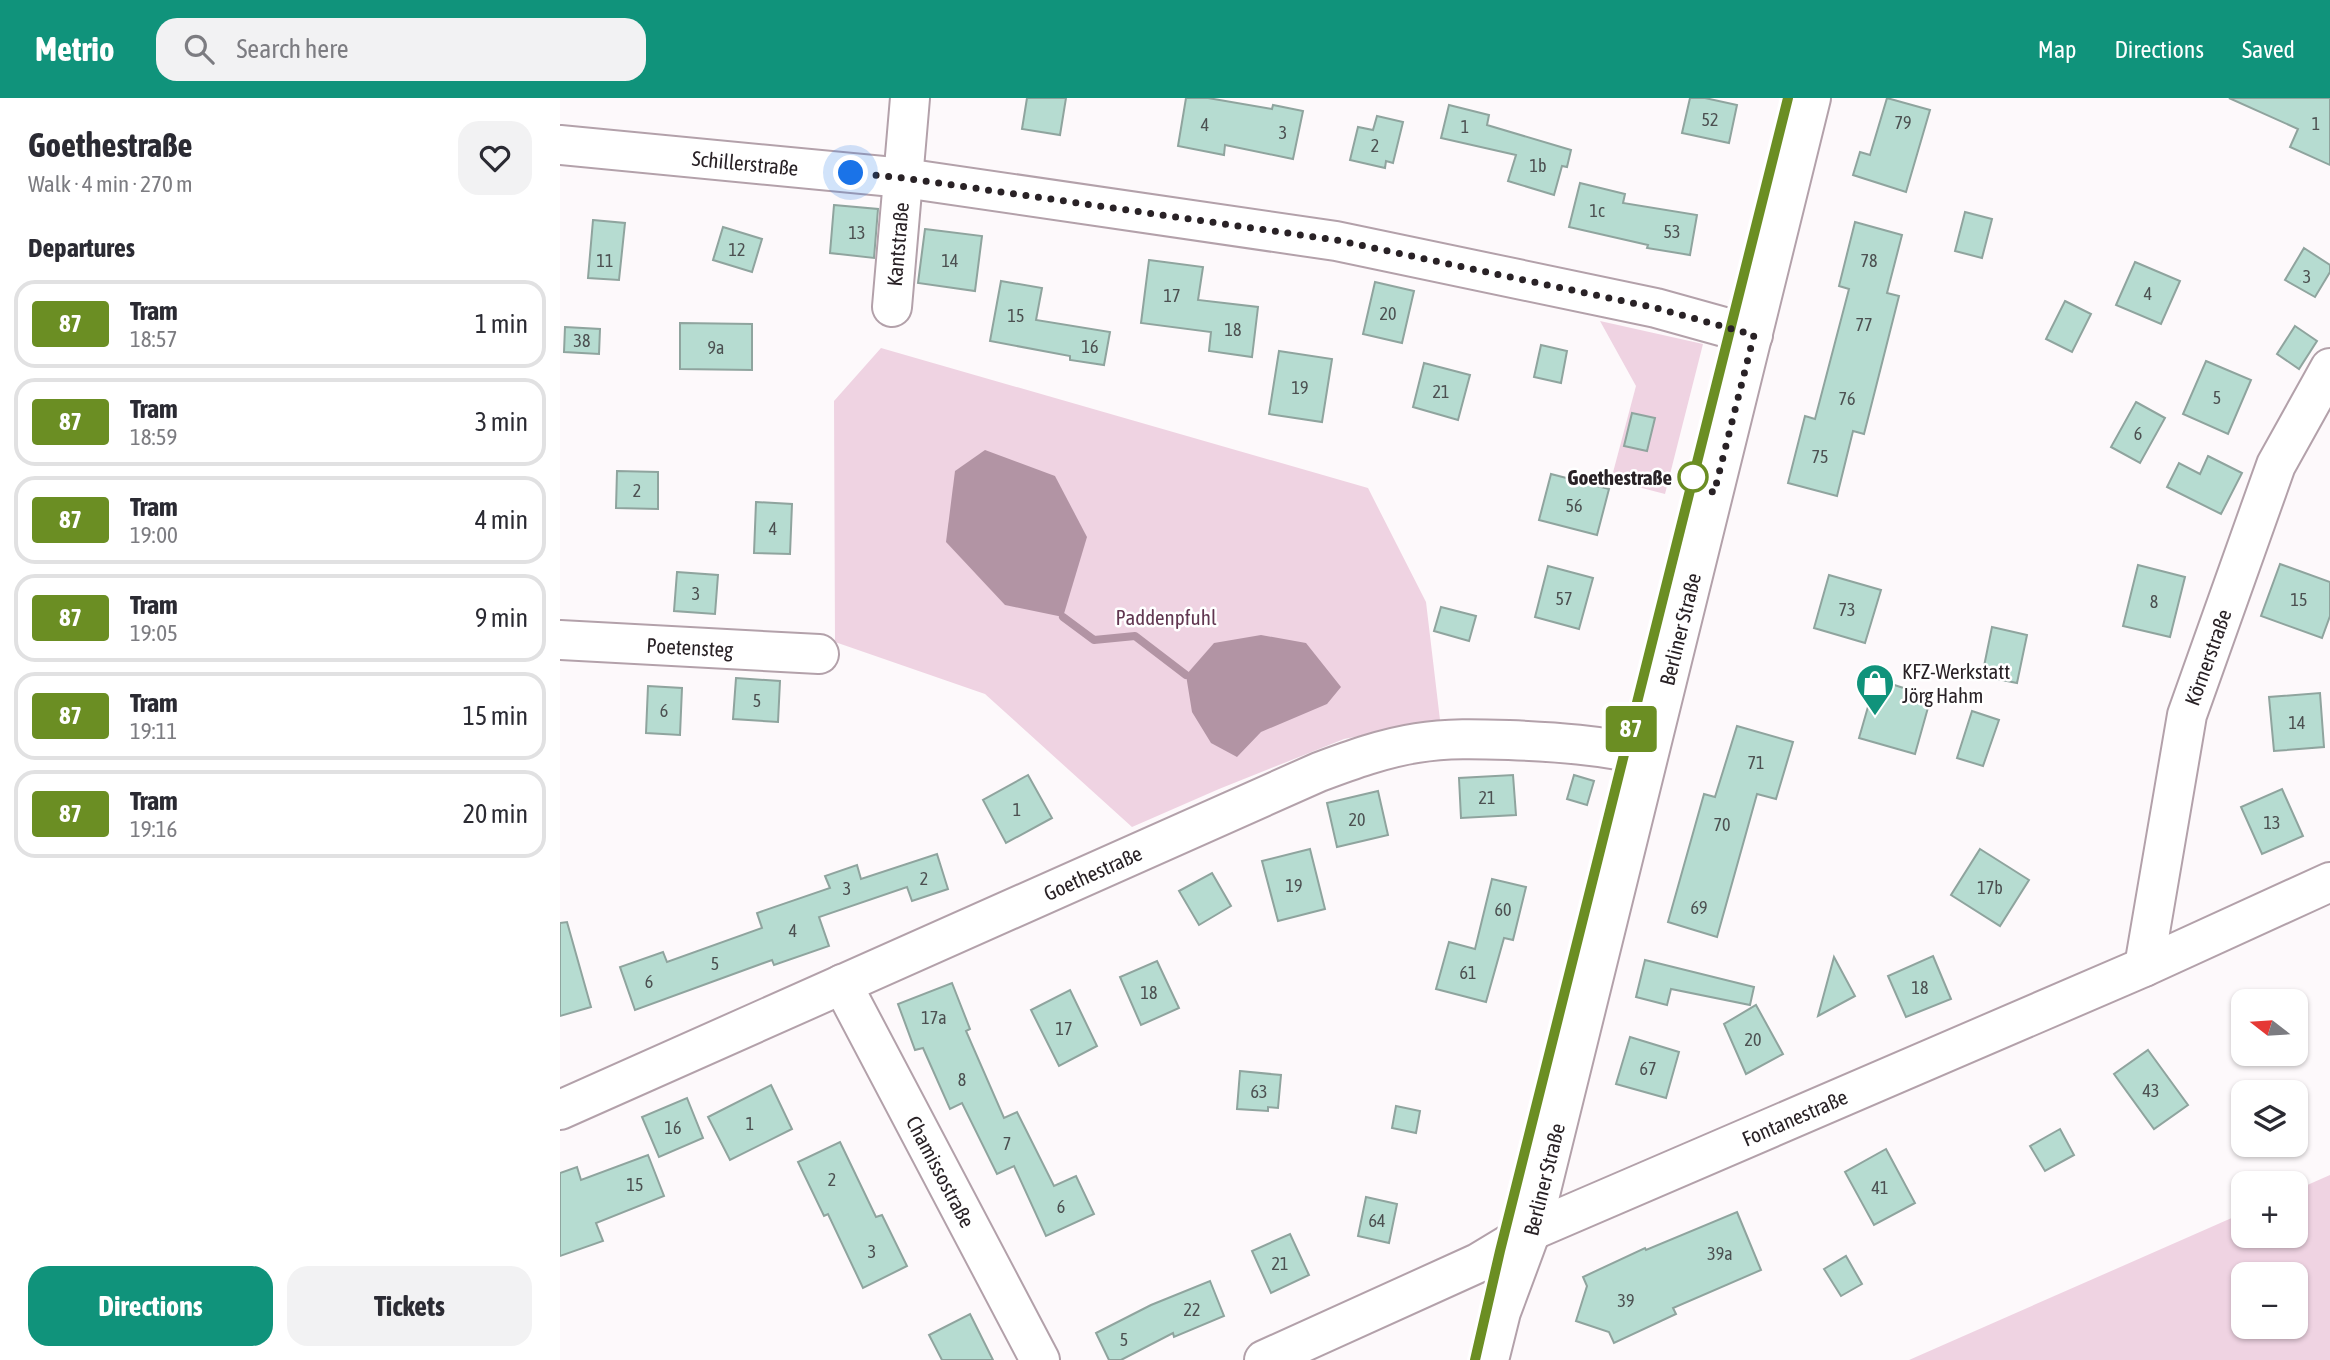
<!DOCTYPE html>
<html lang="en">
<head>
<meta charset="utf-8">
<style>
  body { margin:0; font-family:"Asap Condensed",sans-serif; background:#f2f2f3; color:#2b2b33; height:100vh; display:flex; flex-direction:column; font-size:26px; white-space:nowrap }
  * { box-sizing:border-box; margin:0 }
  p { font-size:23px; color:#7c7c81 }
  .icon { flex:none; width:38px; height:38px; fill:none; stroke:currentColor; stroke-width:2; stroke-linecap:round; stroke-linejoin:round }
  .map { position:relative; flex:1; overflow:hidden }
  .details { display:flex; flex-direction:column; background:#fff; width:560px }
  .details>* { flex:none }
  .badge { padding:0 14px; border-radius:5px; font-size:24px; line-height:46px }
  .needle { width:46px; rotate:287deg }
  .fabs { position:absolute; left:1671px; top:891px; display:grid; gap:14px }
  .fabs a { display:grid; place-items:center; width:77px; height:77px; border-radius:14px; background:#fff; box-shadow:0 2px 5px #0004; font-size:35px }
  .you { position:absolute; width:35px; height:35px; margin:-18px; border:5px solid #fff; border-radius:50%; background:#1a73e8; box-shadow:0 0 0 10px #1a73e833 }
  .map>.badge { position:absolute; translate:-50% -50%; box-shadow:0 0 0 4px #fff }
  h2 { padding:0 28px; font-size:26px; line-height:63px }
  .round { display:grid; place-items:center; flex:none; width:74px; height:74px; border-radius:21px; background:#f2f2f3 }
  .head { display:flex; align-items:center; justify-content:space-between; height:119px; padding:0 28px }
  h1 { font-size:33px; font-weight:700; line-height:52px }
  .action { display:flex; gap:14px; margin-top:auto; padding:14px 28px }
  .action a { flex:1; height:80px; border-radius:21px; background:#10937b; color:#fff; font-size:28px; font-weight:700; line-height:80px; text-align:center }
  .action a+a { background:#f2f2f3; color:#2b2b33 }
  ul { padding:0; list-style:none }
  li { display:flex; align-items:center; gap:21px; height:88px; margin:0 14px 10px; padding:0 14px; border:4px solid #e1e1e2; border-radius:21px }
  li div { flex:1 }
  li b { display:block; font-size:26px }
  li em { font-style:normal }
  li .badge { min-width:77px; font-weight:700; text-align:center }
  header { display:flex; align-items:center; gap:42px; box-sizing:border-box; height:98px; padding:0 35px; background:#10937b; color:#fff }
  header strong { font-size:33px }
  nav { display:flex; gap:38px; margin-inline-start:auto; font-size:24px }
  .search { width:490px; height:63px; background:#f2f2f3; display:flex; align-items:center; gap:18px; box-sizing:border-box; padding:0 24px; border-radius:21px; color:#7c7c81; font-size:26px }
  main { display:flex; flex:1; min-height:0 }
  .map>svg:first-child { display:block }
  .green { fill:#efd3e2; fill-rule:evenodd }
  .water { fill:#b294a4 }
  .lines { fill:none; stroke-linecap:round; stroke-linejoin:round }
  .stream { stroke:#b294a4; stroke-width:8 }
  .building { fill:#b6dcd1; stroke:#8fa49e; stroke-width:2 }
  .minor-casing { stroke:#b3a1aa; stroke-width:42 }
  .minor { stroke:#fff; stroke-width:38 }
  .tram { stroke:#807a7d; stroke-width:2 }
  .line-casing { stroke:#fff; stroke-width:16 }
  .line { stroke:#6b8e23; stroke-width:10 }
  .walk { stroke:#292226; stroke-width:7; stroke-dasharray:0 12.6 }
  .stop-dot { fill:#fff; stroke:#6b8e23; stroke-width:3.5 }
  .labels { text-anchor:middle; dominant-baseline:central; stroke-width:5; stroke-linejoin:round; paint-order:stroke }
  .number-label { font-size:18px; fill:#4c5051 }
  .street-label { font-size:21px; fill:#292226; stroke:#fff }
  .stop-label { font-size:21px; font-weight:bold; fill:#292226; stroke:#fff; text-anchor:end }
  .park-label { font-size:21px; fill:#623751; stroke:#fff }
  .poi-label { font-size:21px; fill:#292226; stroke:#fff; text-anchor:start }
</style>
</head>
<body>
<header>
<strong>Metrio</strong>
<div class="search"><svg class="icon" aria-label="search" viewBox="0 0 24 24"><circle cx="10" cy="10" r="6"/><path d="M15 15l6 6"/></svg>Search here</div>
<nav><a>Map</a><a>Directions</a><a>Saved</a></nav>
</header>
<main>
<section class="details">
<div class="head"><div><h1>Goethestraße</h1><p>Walk · 4 min · 270 m</p></div><a class="round"><svg class="icon" aria-label="heart" viewBox="0 0 24 24"><path d="M12 20l-8-8c-3-5 5-10 8-4 3-6 11-1 8 4z"/></svg></a></div>
<h2>Departures</h2>
<ul>
<li><span class="badge" style="background:#6b8e23;color:#fff">87</span><div><b>Tram</b><p>18:57</p></div><em>1 min</em></li>
<li><span class="badge" style="background:#6b8e23;color:#fff">87</span><div><b>Tram</b><p>18:59</p></div><em>3 min</em></li>
<li><span class="badge" style="background:#6b8e23;color:#fff">87</span><div><b>Tram</b><p>19:00</p></div><em>4 min</em></li>
<li><span class="badge" style="background:#6b8e23;color:#fff">87</span><div><b>Tram</b><p>19:05</p></div><em>9 min</em></li>
<li><span class="badge" style="background:#6b8e23;color:#fff">87</span><div><b>Tram</b><p>19:11</p></div><em>15 min</em></li>
<li><span class="badge" style="background:#6b8e23;color:#fff">87</span><div><b>Tram</b><p>19:16</p></div><em>20 min</em></li>
</ul>
<div class="action"><a>Directions</a><a>Tickets</a></div>
</section>
<div class="map">
<svg width="1770" height="1262" viewBox="0 0 1770 1262">
  <rect width="100%" height="100%" fill="#fdf9fb"/>
  <!-- green -->
  <g class="green">
    <path d="M 1040,223 L 1143,246 L 1105,396 L 1051,382 L 1076,288 Z"/>
    <path d="M 321,250 L 808,390 L 866,504 L 880,622 L 784,641 L 659,691 L 572,729 L 425,596 L 275,544 L 274,303 Z"/>
    <path d="M 1770,1077 L 1770,1262 L 1349,1262 L 1683,1115 L 1684,1138 L 1736,1138 L 1736,1092 ZM 1684,1176 L 1736,1176 L 1736,1228 L 1684,1228 Z"/>
  </g>
  <!-- water -->
  <g class="water">
    <path d="M 425,352 L 495,378 L 527,439 L 503,519 L 445,507 L 386,444 L 395,373 Z"/>
    <path d="M 701,537 L 746,545 L 781,589 L 767,606 L 701,634 L 677,659 L 651,645 L 632,614 L 626,577 L 654,545 Z"/>
  </g>
  <g class="lines">
    <!-- stream -->
    <path class="stream" d="M 503,519 L 534,542 L 575,538 L 626,577"/>
  </g>
  <!-- building -->
  <g class="building">
    <path d="M 467,0 L 506,0 L 500,37 L 462,31 Z"/>
    <path d="M 626,0 L 648,0 L 712,11 L 713,7 L 743,13 L 733,61 L 665,47 L 664,57 L 618,48 Z"/>
    <path d="M 1130,0 L 1145,0 L 1177,7 L 1169,45 L 1122,35 Z"/>
    <path d="M 1327,0 L 1370,12 L 1346,94 L 1293,77 L 1300,54 L 1310,57 Z"/>
    <path d="M 1669,0 L 1770,0 L 1770,67 L 1730,49 L 1738,31 Z"/>
    <path d="M 889,7 L 929,17 L 927,27 L 1011,52 L 1007,69 L 1002,68 L 994,97 L 948,83 L 956,57 L 881,40 Z"/>
    <path d="M 817,18 L 843,24 L 833,65 L 826,63 L 825,70 L 790,62 L 798,29 L 813,32 Z"/>
    <path d="M 1020,85 L 1065,96 L 1063,105 L 1137,117 L 1130,157 L 1087,150 L 1088,147 L 1009,129 Z"/>
    <path d="M 274,107 L 318,111 L 314,160 L 270,155 Z"/>
    <path d="M 1405,114 L 1432,121 L 1422,160 L 1395,153 Z"/>
    <path d="M 33,122 L 65,125 L 59,182 L 28,180 Z"/>
    <path d="M 1295,124 L 1342,137 L 1327,195 L 1339,198 L 1304,336 L 1293,333 L 1277,398 L 1228,385 L 1245,318 L 1255,321 L 1289,191 L 1279,188 Z"/>
    <path d="M 163,129 L 202,141 L 192,174 L 153,162 Z"/>
    <path d="M 365,131 L 422,138 L 415,193 L 358,185 Z"/>
    <path d="M 1744,150 L 1770,167 L 1770,174 L 1755,199 L 1725,182 Z"/>
    <path d="M 589,162 L 643,169 L 638,202 L 698,209 L 692,259 L 649,253 L 651,234 L 581,225 Z"/>
    <path d="M 1575,164 L 1620,183 L 1601,226 L 1556,207 Z"/>
    <path d="M 441,183 L 482,190 L 476,222 L 550,234 L 544,267 L 510,262 L 510,258 L 430,243 Z"/>
    <path d="M 815,184 L 854,193 L 842,245 L 803,236 Z"/>
    <path d="M 1505,203 L 1531,216 L 1512,254 L 1486,241 Z"/>
    <path d="M 120,225 L 192,226 L 192,272 L 120,271 Z"/>
    <path d="M 1735,228 L 1757,243 L 1739,271 L 1717,256 Z"/>
    <path d="M 5,229 L 40,231 L 39,256 L 4,254 Z"/>
    <path d="M 981,247 L 1007,253 L 1001,285 L 974,279 Z"/>
    <path d="M 719,253 L 772,261 L 762,324 L 709,316 Z"/>
    <path d="M 1646,263 L 1691,282 L 1668,336 L 1623,316 Z"/>
    <path d="M 864,265 L 910,277 L 898,322 L 853,309 Z"/>
    <path d="M 1576,304 L 1605,320 L 1580,365 L 1551,349 Z"/>
    <path d="M 1072,315 L 1095,320 L 1087,353 L 1064,348 Z"/>
    <path d="M 1648,358 L 1682,375 L 1661,416 L 1607,389 L 1619,365 L 1640,376 Z"/>
    <path d="M 57,373 L 98,374 L 98,411 L 56,410 Z"/>
    <path d="M 991,376 L 1049,391 L 1037,437 L 979,422 Z"/>
    <path d="M 196,404 L 232,406 L 230,456 L 194,455 Z"/>
    <path d="M 1720,466 L 1770,484 L 1770,518 L 1762,540 L 1701,518 Z"/>
    <path d="M 1578,467 L 1625,479 L 1610,539 L 1563,528 Z"/>
    <path d="M 988,468 L 1033,480 L 1019,531 L 975,519 Z"/>
    <path d="M 117,474 L 158,477 L 155,516 L 114,513 Z"/>
    <path d="M 1269,477 L 1321,492 L 1305,545 L 1254,530 Z"/>
    <path d="M 881,509 L 916,518 L 909,543 L 874,533 Z"/>
    <path d="M 1432,529 L 1467,537 L 1457,585 L 1422,578 Z"/>
    <path d="M 176,580 L 220,583 L 218,624 L 173,621 Z"/>
    <path d="M 1316,581 L 1371,599 L 1355,656 L 1299,640 Z"/>
    <path d="M 88,588 L 122,590 L 120,637 L 86,635 Z"/>
    <path d="M 1760,595 L 1764,649 L 1714,653 L 1709,599 Z"/>
    <path d="M 1412,613 L 1439,622 L 1423,668 L 1397,660 Z"/>
    <path d="M 1177,628 L 1233,644 L 1216,701 L 1197,696 L 1157,839 L 1108,824 L 1144,696 L 1155,699 Z"/>
    <path d="M 468,677 L 492,720 L 446,745 L 423,702 Z"/>
    <path d="M 953,677 L 956,717 L 901,720 L 899,680 Z"/>
    <path d="M 1014,677 L 1034,683 L 1027,707 L 1007,701 Z"/>
    <path d="M 1722,691 L 1743,738 L 1702,756 L 1681,709 Z"/>
    <path d="M 818,693 L 828,737 L 777,749 L 767,705 Z"/>
    <path d="M 750,751 L 765,811 L 718,823 L 702,763 Z"/>
    <path d="M 1420,751 L 1469,782 L 1440,828 L 1391,797 Z"/>
    <path d="M 377,756 L 388,791 L 352,803 L 347,789 L 259,819 L 269,848 L 214,867 L 212,862 L 75,912 L 60,869 L 103,854 L 107,864 L 202,830 L 197,815 L 270,790 L 265,778 L 297,767 L 301,781 Z"/>
    <path d="M 652,775 L 671,808 L 639,827 L 619,793 Z"/>
    <path d="M 932,781 L 966,789 L 953,842 L 944,840 L 926,904 L 876,891 L 889,844 L 915,851 Z"/>
    <path d="M 7,824 L 31,909 L 0,918 L 0,825 Z"/>
    <path d="M 1373,858 L 1391,901 L 1346,919 L 1328,878 Z"/>
    <path d="M 1274,859 L 1295,898 L 1258,918 Z"/>
    <path d="M 1085,862 L 1194,889 L 1190,907 L 1111,891 L 1107,907 L 1076,899 Z"/>
    <path d="M 597,863 L 619,910 L 581,927 L 560,879 Z"/>
    <path d="M 392,885 L 410,931 L 406,933 L 444,1020 L 457,1014 L 494,1088 L 516,1078 L 534,1116 L 486,1138 L 454,1068 L 437,1076 L 402,1005 L 390,1011 L 363,950 L 355,952 L 338,906 Z"/>
    <path d="M 510,892 L 537,948 L 499,968 L 471,912 Z"/>
    <path d="M 1196,907 L 1223,956 L 1186,976 L 1164,926 Z"/>
    <path d="M 1070,939 L 1119,954 L 1106,1000 L 1056,986 Z"/>
    <path d="M 1588,952 L 1628,1007 L 1594,1031 L 1554,976 Z"/>
    <path d="M 680,973 L 721,977 L 718,1010 L 708,1009 L 708,1013 L 677,1011 Z"/>
    <path d="M 211,987 L 232,1031 L 170,1062 L 148,1019 Z"/>
    <path d="M 127,1000 L 143,1040 L 99,1059 L 82,1019 Z"/>
    <path d="M 836,1008 L 860,1013 L 856,1035 L 832,1030 Z"/>
    <path d="M 1500,1031 L 1514,1057 L 1485,1073 L 1470,1048 Z"/>
    <path d="M 280,1044 L 316,1119 L 322,1117 L 347,1168 L 303,1190 L 268,1116 L 264,1118 L 238,1064 Z"/>
    <path d="M 1326,1051 L 1355,1105 L 1314,1127 L 1285,1074 Z"/>
    <path d="M 88,1057 L 104,1098 L 36,1125 L 43,1143 L 0,1158 L 0,1075 L 17,1069 L 21,1082 Z"/>
    <path d="M 806,1099 L 837,1106 L 829,1145 L 798,1138 Z"/>
    <path d="M 1177,1114 L 1201,1172 L 1113,1210 L 1116,1216 L 1054,1245 L 1049,1234 L 1016,1223 L 1027,1188 L 1023,1179 L 1085,1150 L 1086,1152 Z"/>
    <path d="M 730,1136 L 749,1177 L 711,1195 L 692,1153 Z"/>
    <path d="M 1286,1158 L 1302,1186 L 1281,1198 L 1264,1171 Z"/>
    <path d="M 650,1183 L 664,1218 L 614,1239 L 613,1235 L 561,1262 L 549,1262 L 536,1235 L 591,1207 Z"/>
    <path d="M 410,1216 L 433,1262 L 382,1262 L 369,1237 Z"/>
  </g>
  <g class="lines">
    <defs>
      <g id="minor">
        <path id="s1" d="M 0,47 L 344,80 L 776,143 L 1096,210 L 1193,237"/>
        <path id="s2" d="M 332,209 L 350,0"/>
        <path id="s3" d="M 0,542 L 259,556"/>
        <path id="s4" d="M 1584,869 L 1627,617 L 1716,367 L 1770,270"/>
        <path id="s5" d="M 282,886 L 480,1262"/>
        <path id="s6" d="M 0,1012 L 759,674 C 791,662 824,650 857,645 C 887,640 918,641 949,642 C 996,644 1041,647 1087,658"/>
        <path id="s7" d="M 704,1262 L 918,1165 L 971,1133 L 1584,869 L 1770,784"/>
        <path id="s8" d="M 929,1262 L 941,1214 L 971,1133 L 1251,0"/>
      </g>
    </defs>
    <!-- minor casing -->
    <use href="#minor" class="minor-casing"/>
    <!-- minor -->
    <use href="#minor" class="minor"/>
    <!-- tram -->
    <path class="tram" d="M 915,1262 L 940,1153 L 1228,0"/>
  </g>
  <g class="lines">
    <defs>
      <path id="line" d="M 915,1262 L 940,1153 L 1228,0"/>
    </defs>
    <!-- line casing -->
    <use href="#line" class="line-casing"/>
    <!-- line -->
    <use href="#line" class="line"/>
    <!-- walk -->
    <path class="walk" d="M 291,75 L 344,80 L 776,142 L 1096,210 L 1194,237 L 1154,395 L 1133,379"/>
  </g>
  <!-- icons -->
  <defs>
    <symbol id="shop-pin" viewBox="-11 -11 22 30"><path d="M0 17L-7.5 6A9.5 9.5 0 1 1 7.5 6Z" fill="#10937b" stroke="#fff"/><path d="M-5-2.5h2.3a2.7 3.5 0 0 1 5.4 0H5L5.5 6h-11ZM-1.5-2.5h3a1.5 2.3 0 0 0-3 0Z" fill="#fff"/></symbol>
  </defs>
  <g fill-rule="evenodd">
    <use href="#shop-pin" x="1293" y="563" width="44" height="60"/>
  </g>
  <!-- markers -->
  <circle class="stop-dot" cx="1133" cy="379" r="14"/>
  <g class="labels">
    <!-- number labels -->
    <g class="number-label">
      <text x="1150" y="21">52</text>
      <text x="1343" y="24">79</text>
      <text x="1756" y="25">1</text>
      <text x="645" y="26">4</text>
      <text x="905" y="28">1</text>
      <text x="723" y="34">3</text>
      <text x="815" y="47">2</text>
      <text x="978" y="67">1b</text>
      <text x="1037" y="112">1c</text>
      <text x="1112" y="133">53</text>
      <text x="297" y="134">13</text>
      <text x="177" y="151">12</text>
      <text x="45" y="162">11</text>
      <text x="390" y="162">14</text>
      <text x="1309" y="162">78</text>
      <text x="1747" y="178">3</text>
      <text x="1588" y="195">4</text>
      <text x="612" y="197">17</text>
      <text x="828" y="215">20</text>
      <text x="456" y="217">15</text>
      <text x="1304" y="226">77</text>
      <text x="673" y="231">18</text>
      <text x="22" y="242">38</text>
      <text x="530" y="248">16</text>
      <text x="156" y="249">9a</text>
      <text x="740" y="289">19</text>
      <text x="881" y="293">21</text>
      <text x="1657" y="299">5</text>
      <text x="1287" y="300">76</text>
      <text x="1578" y="335">6</text>
      <text x="1260" y="358">75</text>
      <text x="77" y="392">2</text>
      <text x="1014" y="407">56</text>
      <text x="213" y="430">4</text>
      <text x="136" y="495">3</text>
      <text x="1004" y="500">57</text>
      <text x="1739" y="501">15</text>
      <text x="1594" y="503">8</text>
      <text x="1287" y="511">73</text>
      <text x="197" y="602">5</text>
      <text x="104" y="612">6</text>
      <text x="1737" y="624">14</text>
      <text x="1196" y="664">71</text>
      <text x="927" y="699">21</text>
      <text x="457" y="711">1</text>
      <text x="797" y="721">20</text>
      <text x="1712" y="724">13</text>
      <text x="1162" y="726">70</text>
      <text x="364" y="780">2</text>
      <text x="734" y="787">19</text>
      <text x="1430" y="789">17b</text>
      <text x="287" y="790">3</text>
      <text x="1139" y="809">69</text>
      <text x="943" y="811">60</text>
      <text x="233" y="832">4</text>
      <text x="155" y="865">5</text>
      <text x="908" y="874">61</text>
      <text x="89" y="883">6</text>
      <text x="1360" y="889">18</text>
      <text x="589" y="894">18</text>
      <text x="374" y="919">17a</text>
      <text x="504" y="930">17</text>
      <text x="1193" y="941">20</text>
      <text x="1088" y="970">67</text>
      <text x="402" y="981">8</text>
      <text x="1591" y="992">43</text>
      <text x="699" y="993">63</text>
      <text x="190" y="1025">1</text>
      <text x="113" y="1029">16</text>
      <text x="447" y="1045">7</text>
      <text x="272" y="1081">2</text>
      <text x="75" y="1086">15</text>
      <text x="1320" y="1089">41</text>
      <text x="501" y="1108">6</text>
      <text x="817" y="1122">64</text>
      <text x="312" y="1153">3</text>
      <text x="1160" y="1155">39a</text>
      <text x="720" y="1165">21</text>
      <text x="1066" y="1202">39</text>
      <text x="632" y="1211">22</text>
      <text x="564" y="1241">5</text>
    </g>
    <!-- street labels -->
    <g class="street-label">
      <text stroke="none"><textPath href="#s1" startOffset="186">Schillerstraße</textPath></text>
      <text stroke="none"><textPath href="#s2" startOffset="63">Kantstraße</textPath></text>
      <text stroke="none"><textPath href="#s8" startOffset="756">Berliner Straße</textPath></text>
      <text stroke="none"><textPath href="#s3" startOffset="130">Poetensteg</textPath></text>
      <text stroke="none"><textPath href="#s4" startOffset="317">Körnerstraße</textPath></text>
      <text stroke="none"><textPath href="#s6" startOffset="583">Goethestraße</textPath></text>
      <text stroke="none"><textPath href="#s7" startOffset="584">Fontanestraße</textPath></text>
      <text stroke="none"><textPath href="#s5" startOffset="212">Chamissostraße</textPath></text>
      <text stroke="none"><textPath href="#s8" startOffset="189">Berliner Straße</textPath></text>
    </g>
    <!-- stop labels -->
    <g class="stop-label">
      <text x="1112" y="379">Goethestraße</text>
    </g>
    <!-- park labels -->
    <g class="park-label">
      <text x="606" y="519">Paddenpfuhl</text>
    </g>
    <!-- poi labels -->
    <g class="poi-label">
      <text x="1342" y="573">KFZ-Werkstatt<tspan x="1342" dy="24">Jörg Hahm</tspan></text>
    </g>
  </g>
</svg>
<div class="fabs">
<a><svg class="needle" viewBox="-14 -14 28 28"><path d="M0-13l5 13h-10z" fill="#e53935"/><path d="M0 13l5-13h-10z" fill="#7c7c81"/></svg></a>
<a><svg class="icon" aria-label="layers" viewBox="0 0 24 24"><path d="M12 4l9 5-9 5-9-5zM3 14l9 5 9-5"/></svg></a>
<a>+</a>
<a>−</a>
</div>
<div class="you" style="left:291px;top:75px"></div>
<b class="badge" style="left:1071px;top:631px;background:#6b8e23;color:#fff">87</b>
</div>
</main>
</body>
</html>
